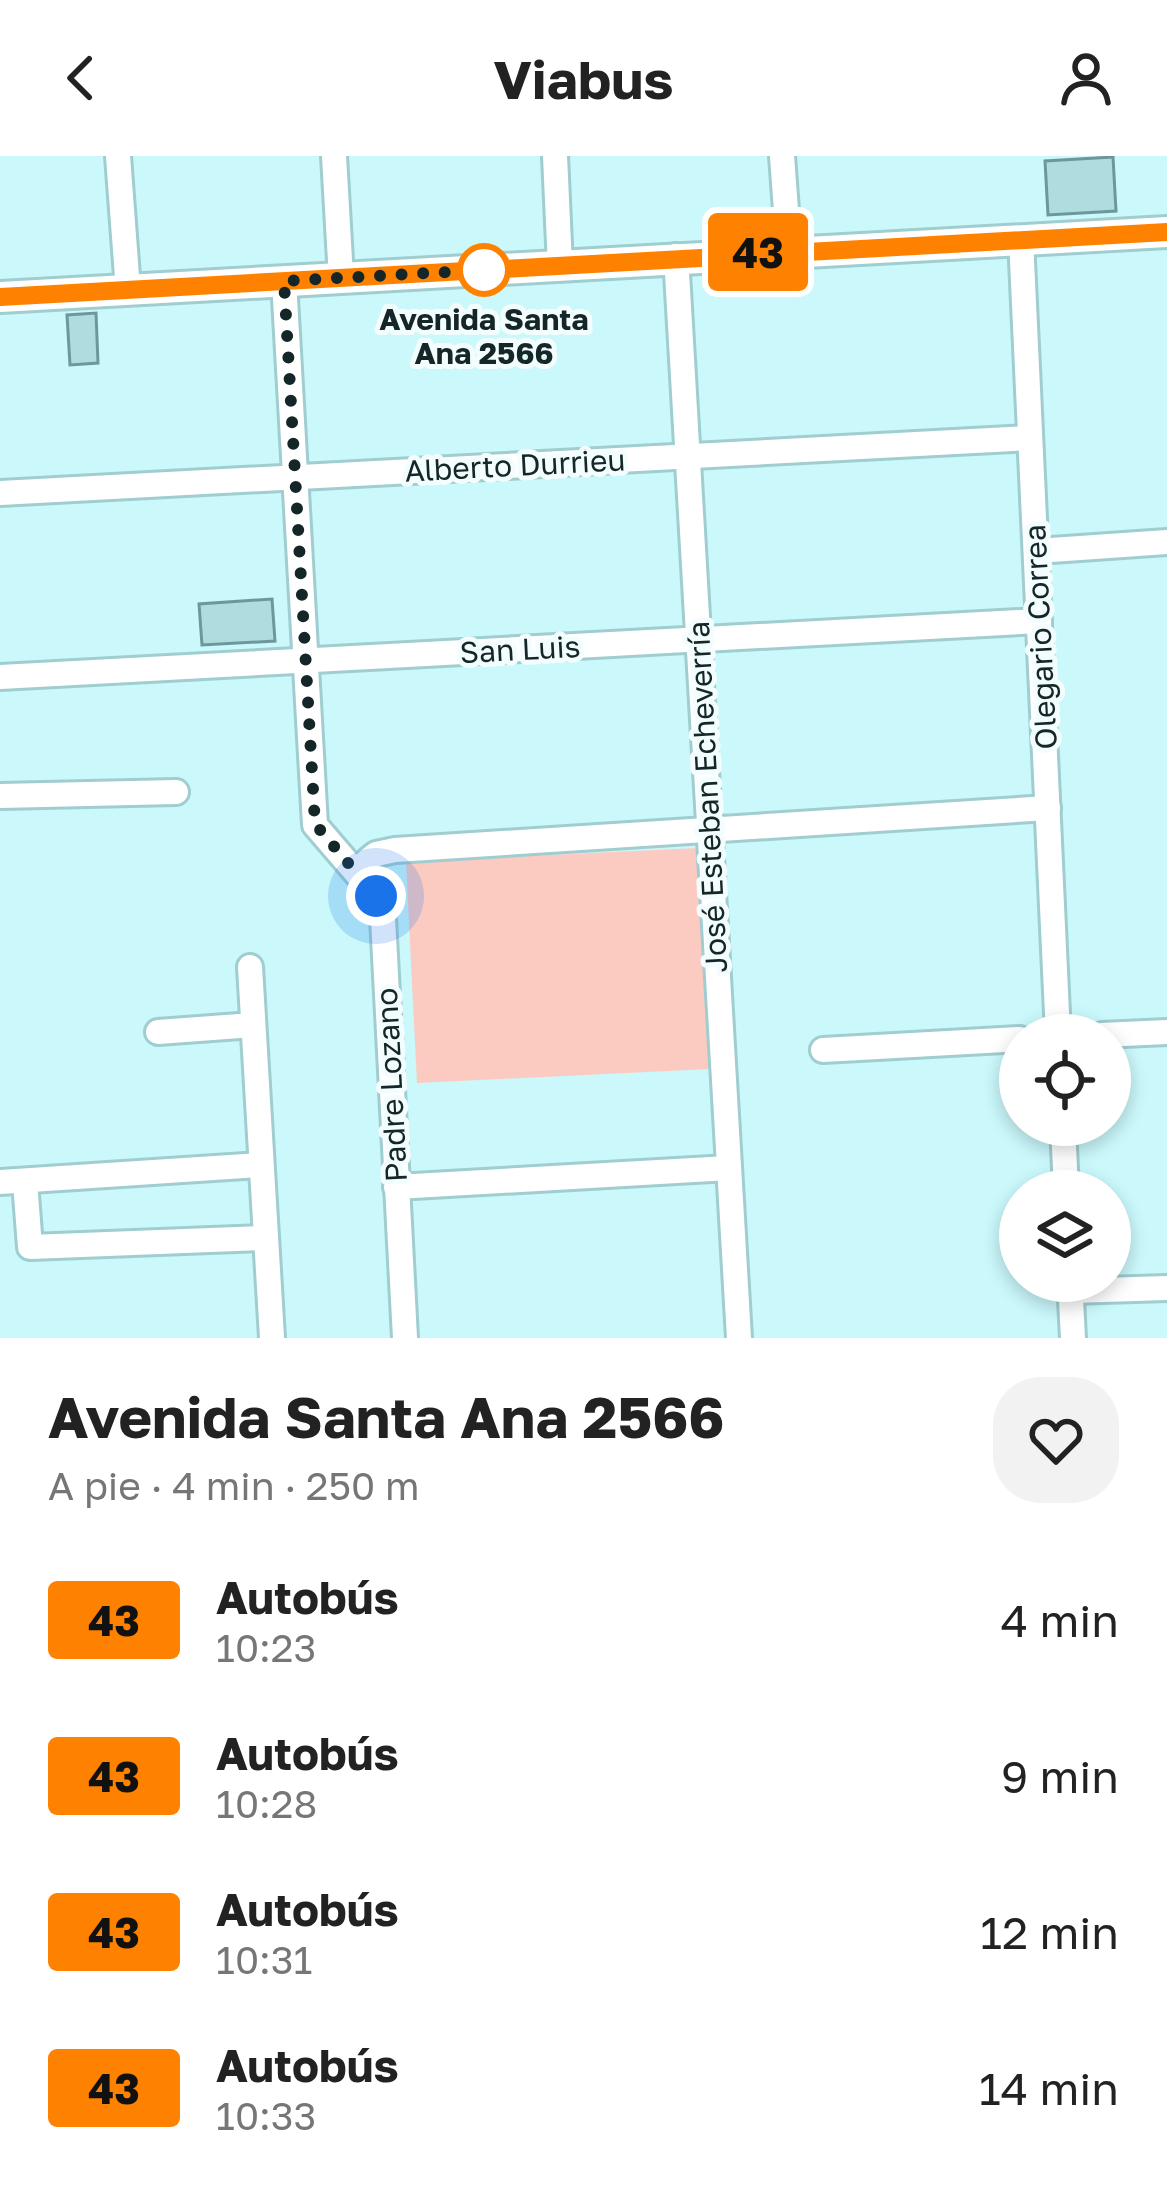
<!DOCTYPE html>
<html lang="es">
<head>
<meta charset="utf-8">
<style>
  body { margin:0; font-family:"Golos Text",sans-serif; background:#f2f2f2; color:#222; height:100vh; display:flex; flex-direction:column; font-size:45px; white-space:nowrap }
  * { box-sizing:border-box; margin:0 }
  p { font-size:39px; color:#767676 }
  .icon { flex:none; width:66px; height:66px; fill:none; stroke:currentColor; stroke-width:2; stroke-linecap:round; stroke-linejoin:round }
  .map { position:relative; height:1182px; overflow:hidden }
  .details { display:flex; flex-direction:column; background:#fff; flex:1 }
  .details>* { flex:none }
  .badge { padding:0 24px; border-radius:9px; font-size:42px; line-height:78px }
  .buttons { position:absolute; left:999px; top:858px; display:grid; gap:24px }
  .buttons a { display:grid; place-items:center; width:132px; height:132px; border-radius:50%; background:#fff; box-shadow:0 6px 18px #0003; font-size:60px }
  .you { position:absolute; width:60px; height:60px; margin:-30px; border:9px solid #fff; border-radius:50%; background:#1a73e8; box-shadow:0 0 0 18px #1a73e833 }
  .map>.badge { position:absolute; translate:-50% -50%; box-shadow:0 0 0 6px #fff }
  .round { display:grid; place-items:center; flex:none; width:126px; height:126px; border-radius:48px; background:#f2f2f2 }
  .summary { display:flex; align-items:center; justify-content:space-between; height:204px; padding:0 48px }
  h1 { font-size:57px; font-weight:700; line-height:90px }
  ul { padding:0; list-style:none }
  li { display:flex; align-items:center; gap:36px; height:156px; padding:0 48px }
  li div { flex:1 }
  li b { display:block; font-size:45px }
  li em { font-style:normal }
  li .badge { min-width:132px; font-weight:700; text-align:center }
  header { display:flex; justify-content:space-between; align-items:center; height:156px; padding:0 48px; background:#fff; font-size:54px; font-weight:700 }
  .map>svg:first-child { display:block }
  .green { fill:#fbcbc1 }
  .building { fill:#afdcdf; stroke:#6c989b; stroke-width:3 }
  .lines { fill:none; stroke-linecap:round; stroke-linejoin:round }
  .minor-casing { stroke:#a0cdd0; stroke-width:30 }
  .major-casing { stroke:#a0cdd0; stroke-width:36 }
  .minor { stroke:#fff; stroke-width:24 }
  .major { stroke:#fff; stroke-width:30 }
  .line-casing { stroke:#fff; stroke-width:27 }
  .line { stroke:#ff8100; stroke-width:18 }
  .walk { stroke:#142627; stroke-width:12; stroke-dasharray:0 21.6 }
  .stop-dot { fill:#fff; stroke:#ff8100; stroke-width:6 }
  .labels { text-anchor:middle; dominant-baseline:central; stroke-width:10; stroke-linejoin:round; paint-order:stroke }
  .stop-label { font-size:30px; font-weight:bold; fill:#142627; stroke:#f4fdfe }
  .street-label { font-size:30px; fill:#142627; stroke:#f4fdfe }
</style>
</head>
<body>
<header><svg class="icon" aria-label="back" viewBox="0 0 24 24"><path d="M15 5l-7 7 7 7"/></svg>Viabus<svg class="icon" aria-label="person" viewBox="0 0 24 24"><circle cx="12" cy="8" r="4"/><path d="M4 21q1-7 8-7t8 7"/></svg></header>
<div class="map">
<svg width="1167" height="1182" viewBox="0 0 1167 1182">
  <rect width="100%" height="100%" fill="#caf8fb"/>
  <!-- green -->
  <path class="green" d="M 698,692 L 709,913 L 417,927 L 406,706 Z"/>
  <!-- building -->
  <g class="building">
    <path d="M 1113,1 L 1116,55 L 1048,59 L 1045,5 Z"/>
    <path d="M 96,157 L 98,207 L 70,209 L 67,159 Z"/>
    <path d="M 272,443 L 275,485 L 202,489 L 199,448 Z"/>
  </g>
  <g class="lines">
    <defs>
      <g id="minor">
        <path d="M 118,0 L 128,134"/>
        <path d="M 334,0 L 341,122"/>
        <path d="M 555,0 L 560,110"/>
        <path d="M 782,0 L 789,95"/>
        <path d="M 1021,83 L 1058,879"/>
        <path d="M 676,100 L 739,1182"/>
        <path d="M 284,125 L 315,669 L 376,740 L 383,762 L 405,1182"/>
        <path d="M 0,337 L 1030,282"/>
        <path d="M 1037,395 L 1167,386"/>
        <path d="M 0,521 L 1039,465"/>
        <path d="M 0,640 L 176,636"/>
        <path d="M 355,715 L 376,698 L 395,694 L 1048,652"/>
        <path d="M 250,811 L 272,1182"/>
        <path d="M 158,876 L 253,869"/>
        <path d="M 1102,879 L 1167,876"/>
        <path d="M 823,894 L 1020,883"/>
        <path d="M 1063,969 L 1066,1035"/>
        <path d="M 0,1026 L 259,1009"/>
        <path d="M 25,1026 L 30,1091 L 265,1082"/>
        <path d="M 396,1031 L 729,1012"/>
        <path d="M 1070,1125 L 1073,1182"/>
        <path d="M 1071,1135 L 1167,1132"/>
      </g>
      <path id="major" d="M 0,141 L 1167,76"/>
    </defs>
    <!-- minor casing -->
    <use href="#minor" class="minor-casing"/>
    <!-- major casing -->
    <use href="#major" class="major-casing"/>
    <!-- minor -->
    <use href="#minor" class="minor"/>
    <!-- major -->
    <use href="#major" class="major"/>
  </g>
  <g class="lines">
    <defs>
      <path id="line" d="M 0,141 L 1167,76"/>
    </defs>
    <!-- line casing -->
    <use href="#line" class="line-casing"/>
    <!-- line -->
    <use href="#line" class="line"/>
    <!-- walk -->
    <path class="walk" d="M 376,740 L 315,668 L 284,125 L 484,114"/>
  </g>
  <!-- markers -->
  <circle class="stop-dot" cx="484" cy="114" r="24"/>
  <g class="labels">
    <!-- stop labels -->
    <g class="stop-label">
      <text x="484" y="163">Avenida Santa<tspan x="484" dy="34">Ana 2566</tspan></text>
    </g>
    <!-- street labels -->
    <g class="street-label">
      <text transform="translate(515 309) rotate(-3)">Alberto Durrieu</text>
      <text transform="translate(1040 481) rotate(-93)">Olegario Correa</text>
      <text transform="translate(520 493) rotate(-3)">San Luis</text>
      <text transform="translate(707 641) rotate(-93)">José Esteban Echeverría</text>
      <text transform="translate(391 929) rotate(-93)">Padre Lozano</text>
    </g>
  </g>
</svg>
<div class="buttons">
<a><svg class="icon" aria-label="locate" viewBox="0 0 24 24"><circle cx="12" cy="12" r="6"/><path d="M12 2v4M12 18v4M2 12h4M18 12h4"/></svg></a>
<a><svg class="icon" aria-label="layers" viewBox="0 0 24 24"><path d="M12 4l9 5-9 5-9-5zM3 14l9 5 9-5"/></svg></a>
</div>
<div class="you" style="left:376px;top:740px"></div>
<b class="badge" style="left:758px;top:96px;background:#ff8100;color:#111">43</b>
</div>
<section class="details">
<div class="summary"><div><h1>Avenida Santa Ana 2566</h1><p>A pie · 4 min · 250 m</p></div><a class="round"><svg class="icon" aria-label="heart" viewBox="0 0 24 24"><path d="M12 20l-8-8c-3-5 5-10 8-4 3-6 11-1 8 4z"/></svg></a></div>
<ul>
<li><span class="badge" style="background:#ff8100;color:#111">43</span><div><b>Autobús</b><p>10:23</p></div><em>4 min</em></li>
<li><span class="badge" style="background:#ff8100;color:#111">43</span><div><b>Autobús</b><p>10:28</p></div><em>9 min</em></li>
<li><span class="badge" style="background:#ff8100;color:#111">43</span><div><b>Autobús</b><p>10:31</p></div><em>12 min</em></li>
<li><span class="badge" style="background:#ff8100;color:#111">43</span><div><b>Autobús</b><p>10:33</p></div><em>14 min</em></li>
</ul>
</section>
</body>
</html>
